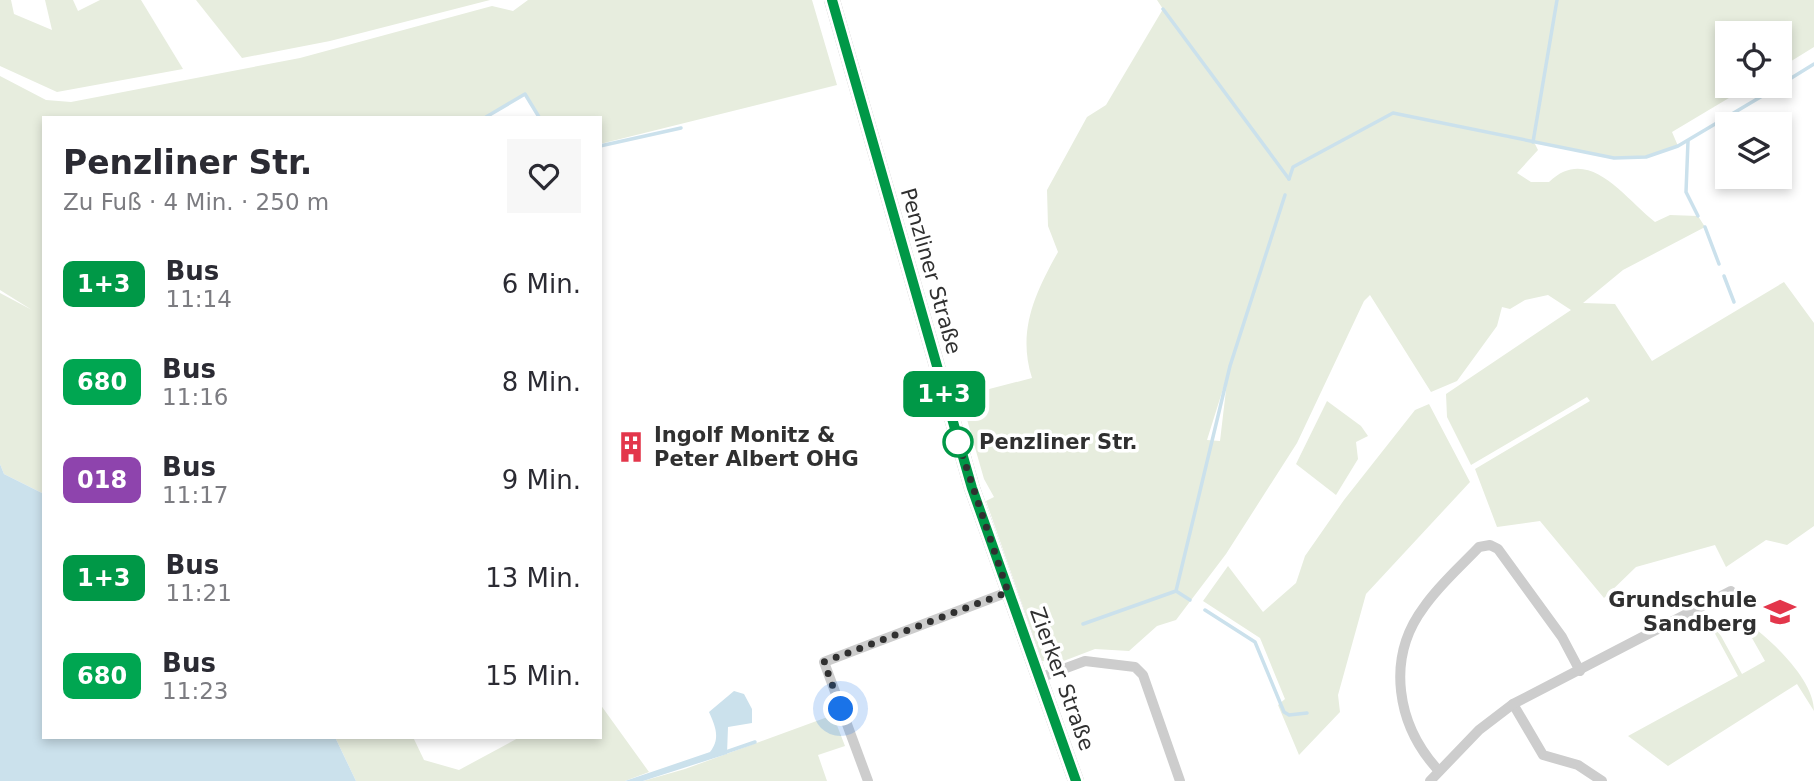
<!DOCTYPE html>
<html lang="de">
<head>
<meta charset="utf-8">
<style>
  body { margin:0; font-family:"DejaVu Sans",sans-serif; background:#f7f7f7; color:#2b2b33; height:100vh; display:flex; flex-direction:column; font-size:26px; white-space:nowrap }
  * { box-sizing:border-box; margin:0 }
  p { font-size:23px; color:#7c7c81 }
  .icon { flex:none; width:38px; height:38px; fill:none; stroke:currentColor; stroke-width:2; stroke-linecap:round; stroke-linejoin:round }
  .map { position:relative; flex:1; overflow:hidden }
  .sheet { position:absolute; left:42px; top:116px; width:560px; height:623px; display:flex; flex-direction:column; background:#fff; border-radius:0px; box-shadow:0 4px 10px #0003 }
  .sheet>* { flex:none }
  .badge { padding:0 14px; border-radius:10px; font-size:24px; line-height:46px }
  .controls { position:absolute; left:1715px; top:21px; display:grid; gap:14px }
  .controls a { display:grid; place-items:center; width:77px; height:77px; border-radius:0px; background:#fff; box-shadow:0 4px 10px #0003; font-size:35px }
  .you { position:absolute; width:35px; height:35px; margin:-18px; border:5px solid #fff; border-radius:50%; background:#1a73e8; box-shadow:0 0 0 10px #1a73e833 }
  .map>.badge { position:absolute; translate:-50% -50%; box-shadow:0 0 0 4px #fff }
  .round { display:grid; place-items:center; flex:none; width:74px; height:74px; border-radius:0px; background:#f7f7f7 }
  .summary { display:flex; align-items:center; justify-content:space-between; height:119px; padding:0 21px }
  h1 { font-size:33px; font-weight:700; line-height:52px }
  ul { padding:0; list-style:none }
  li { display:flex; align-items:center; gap:21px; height:98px; padding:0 21px }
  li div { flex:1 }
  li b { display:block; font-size:26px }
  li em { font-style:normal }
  li .badge { min-width:77px; font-weight:700; text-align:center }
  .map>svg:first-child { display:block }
  .green { fill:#e7edde; fill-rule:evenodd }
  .water { fill:#cbe1ec }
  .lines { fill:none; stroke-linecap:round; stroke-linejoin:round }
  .stream { stroke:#cbe1ec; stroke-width:3.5 }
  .street { stroke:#cdcdcd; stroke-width:10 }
  .secondary { stroke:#bababa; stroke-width:16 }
  .line-casing { stroke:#fff; stroke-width:16 }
  .line { stroke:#009847; stroke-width:10 }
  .walk { stroke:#303030; stroke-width:7; stroke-dasharray:0 12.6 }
  .stop-dot { fill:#fff; stroke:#009847; stroke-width:3.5 }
  .labels { text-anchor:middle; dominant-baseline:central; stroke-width:7; stroke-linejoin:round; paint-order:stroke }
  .street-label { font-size:21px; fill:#303030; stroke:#fff }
  .poi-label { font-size:21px; font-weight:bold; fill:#303030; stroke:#fff; text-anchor:start }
  .stop-label { font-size:21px; font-weight:bold; fill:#303030; stroke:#fff; text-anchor:start }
</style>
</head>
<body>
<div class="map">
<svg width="1814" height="781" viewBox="0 0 1814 781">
  <rect width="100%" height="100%" fill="#fff"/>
  <!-- green -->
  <g class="green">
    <path d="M 0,0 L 11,0 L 14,14 L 52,30 L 45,0 L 73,0 L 78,11 L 100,0 L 141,0 L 183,69 L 57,92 L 0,66 Z"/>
    <path d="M 196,0 L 490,0 L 330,41 L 242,58 Z"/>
    <path d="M 528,0 L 812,0 L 837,85 L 600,144 L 600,117 L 540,117 L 525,93 L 484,117 L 44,117 L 44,494 L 4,474 L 0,464 L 0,293 L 32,310 L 0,290 L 0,76 L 46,100 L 71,102 L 300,58 L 492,6 L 513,11 Z"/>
    <path d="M 1157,0 L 1814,0 L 1814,47 L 1780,68 L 1780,33 L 1727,33 L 1727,86 L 1749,86 L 1672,132 L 1678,146 L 1646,157 L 1614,158 L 1534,142 L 1538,150 L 1517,173 L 1531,182 L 1549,182 C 1589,144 1624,198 1655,222 L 1670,215 L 1698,216 L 1705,227 L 1623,270 L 1583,303 L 1615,304 L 1652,361 L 1784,282 L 1814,323 L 1814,526 L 1787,545 L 1766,540 L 1726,567 L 1715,545 L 1636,567 L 1604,598 L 1540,521 L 1497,527 L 1475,469 L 1590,401 L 1587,397 L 1471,465 L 1447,417 L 1446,394 L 1571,310 L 1548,295 L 1525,300 L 1510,309 L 1502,307 L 1497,326 L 1457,381 L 1431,392 L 1370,295 L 1364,301 L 1297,443 L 1226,554 L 1176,620 L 1157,626 L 1129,651 L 1095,649 L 1061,662 L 1042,661 L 986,501 L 994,497 L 984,479 L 964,409 L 970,394 L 1032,378 C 1017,331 1035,293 1058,252 L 1048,226 L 1047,190 L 1087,117 L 1106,105 L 1163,9 ZM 1228,373 L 1220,441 L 1207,440 Z"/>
    <path d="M 1327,401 L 1361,426 L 1368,436 L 1356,442 L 1358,459 L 1336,495 L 1296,464 Z"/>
    <path d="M 1429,404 L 1470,482 L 1366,594 L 1338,695 L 1340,712 L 1299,755 L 1278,705 L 1285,699 L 1260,638 L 1203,601 L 1228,566 L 1263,612 L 1296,583 L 1305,556 L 1344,500 L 1415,410 Z"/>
    <path d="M 1706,617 L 1721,636 L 1742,674 L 1765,661 L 1744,624 L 1747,622 C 1771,640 1814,679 1814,711 L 1797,684 L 1668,766 L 1628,736 L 1738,676 Z"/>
    <path d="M 600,704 L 649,772 L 625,781 L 356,781 L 335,737 L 413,737 L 424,760 L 459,770 L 520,737 L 600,737 Z"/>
    <path d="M 833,715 L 845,746 L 818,755 L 827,781 L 643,781 L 685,769 Z"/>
  </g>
  <!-- water -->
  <g class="water">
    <path d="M 0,464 L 4,474 L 44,494 L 44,737 L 335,737 L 356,781 L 0,781 Z"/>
    <path d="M 734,691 L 744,694 L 752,709 L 752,723 L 728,727 L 727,754 L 643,781 L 625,781 L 710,752 C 721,738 715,726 709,712 Z"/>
  </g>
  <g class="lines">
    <!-- stream -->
    <g class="stream">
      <path d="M 1163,9 L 1289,179"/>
      <path d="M 1780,85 L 1814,64"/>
      <path d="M 486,117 L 525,94 L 539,117"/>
      <path d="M 1688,141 L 1686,192 L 1698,216"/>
      <path d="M 1533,142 L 1557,0"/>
      <path d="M 600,146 L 681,128"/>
      <path d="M 1289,179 L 1293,167 L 1393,113 L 1614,158 L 1646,157 L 1678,146 L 1779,86"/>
      <path d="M 1705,227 L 1719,264"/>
      <path d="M 1724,276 L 1734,302"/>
      <path d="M 1176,591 L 1190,600"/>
      <path d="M 1205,610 L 1255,642 L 1284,712 L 1289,715 L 1307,713"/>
      <path d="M 1083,624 L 1176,591 L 1230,366 L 1285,195"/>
      <path d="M 726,752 L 755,742"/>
    </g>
    <!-- street -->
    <g class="street">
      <path d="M 1039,678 L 1085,661 L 1135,667 L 1143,675 L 1180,781"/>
      <path d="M 1513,704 L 1543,755 L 1578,765 L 1602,781"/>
      <path d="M 1439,771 C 1397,726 1385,659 1424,607 C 1439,585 1461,566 1479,547 L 1490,545 L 1498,549 L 1562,637 L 1580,671"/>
      <path d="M 868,781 L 824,662 L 1008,592"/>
      <path d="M 1430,781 L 1479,730 L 1513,704 L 1731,591"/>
    </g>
    <!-- secondary -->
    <path class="secondary" d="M 832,0 L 972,488 L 1076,781"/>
  </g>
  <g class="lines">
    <defs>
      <path id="line" d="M 832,0 L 972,488 L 1076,781"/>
    </defs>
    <!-- line casing -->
    <use href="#line" class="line-casing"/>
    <!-- line -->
    <use href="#line" class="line"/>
    <!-- walk -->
    <path class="walk" d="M 841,709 L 824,662 L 1008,592 L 958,442"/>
  </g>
  <!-- icons -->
  <defs>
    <symbol id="building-bare" viewBox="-9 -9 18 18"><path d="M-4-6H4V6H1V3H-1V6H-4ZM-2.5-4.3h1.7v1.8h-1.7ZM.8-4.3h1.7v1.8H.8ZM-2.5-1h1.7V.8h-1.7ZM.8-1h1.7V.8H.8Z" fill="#e3364b" stroke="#fff" stroke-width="2.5" paint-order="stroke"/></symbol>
    <symbol id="school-bare" viewBox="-9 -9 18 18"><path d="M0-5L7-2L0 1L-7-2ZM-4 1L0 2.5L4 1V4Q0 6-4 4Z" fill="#e3364b" stroke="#fff" stroke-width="2.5" paint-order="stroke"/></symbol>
  </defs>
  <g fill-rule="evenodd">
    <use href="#building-bare" x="609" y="425" width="44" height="44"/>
    <use href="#school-bare" x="1758" y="590" width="44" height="44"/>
  </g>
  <!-- markers -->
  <circle class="stop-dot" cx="958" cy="442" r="14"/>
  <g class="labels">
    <!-- street labels -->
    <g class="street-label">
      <text transform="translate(931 271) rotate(74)">Penzliner Straße</text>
      <text transform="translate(1062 679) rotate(70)">Zierker Straße</text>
    </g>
    <!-- poi labels -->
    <g class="poi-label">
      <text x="654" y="435">Ingolf Monitz &amp;<tspan x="654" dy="24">Peter Albert OHG</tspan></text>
      <text x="1757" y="600" text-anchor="end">Grundschule<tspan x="1757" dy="24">Sandberg</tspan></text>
    </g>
    <!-- stop labels -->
    <g class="stop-label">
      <text x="979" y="442">Penzliner Str.</text>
    </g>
  </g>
</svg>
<div class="controls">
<a><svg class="icon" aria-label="locate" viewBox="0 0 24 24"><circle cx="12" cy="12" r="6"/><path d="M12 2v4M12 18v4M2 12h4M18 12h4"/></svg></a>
<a><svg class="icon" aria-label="layers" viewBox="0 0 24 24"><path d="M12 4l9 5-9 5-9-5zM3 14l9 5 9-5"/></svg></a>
</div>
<div class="you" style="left:841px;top:709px"></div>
<b class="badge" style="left:944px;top:394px;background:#009847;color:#fff">1+3</b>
<section class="sheet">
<div class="summary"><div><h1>Penzliner Str.</h1><p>Zu Fuß · 4 Min. · 250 m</p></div><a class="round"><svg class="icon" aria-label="heart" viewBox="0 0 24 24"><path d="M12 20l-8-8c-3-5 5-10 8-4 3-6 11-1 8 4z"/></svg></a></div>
<ul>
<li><span class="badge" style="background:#009847;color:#fff">1+3</span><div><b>Bus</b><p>11:14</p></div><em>6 Min.</em></li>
<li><span class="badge" style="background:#00a651;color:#fff">680</span><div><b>Bus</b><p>11:16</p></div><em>8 Min.</em></li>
<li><span class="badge" style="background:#8e44ad;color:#fff">018</span><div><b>Bus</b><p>11:17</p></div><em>9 Min.</em></li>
<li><span class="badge" style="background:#009847;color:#fff">1+3</span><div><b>Bus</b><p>11:21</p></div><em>13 Min.</em></li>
<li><span class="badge" style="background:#00a651;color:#fff">680</span><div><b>Bus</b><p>11:23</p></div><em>15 Min.</em></li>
</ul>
</section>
</div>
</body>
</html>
